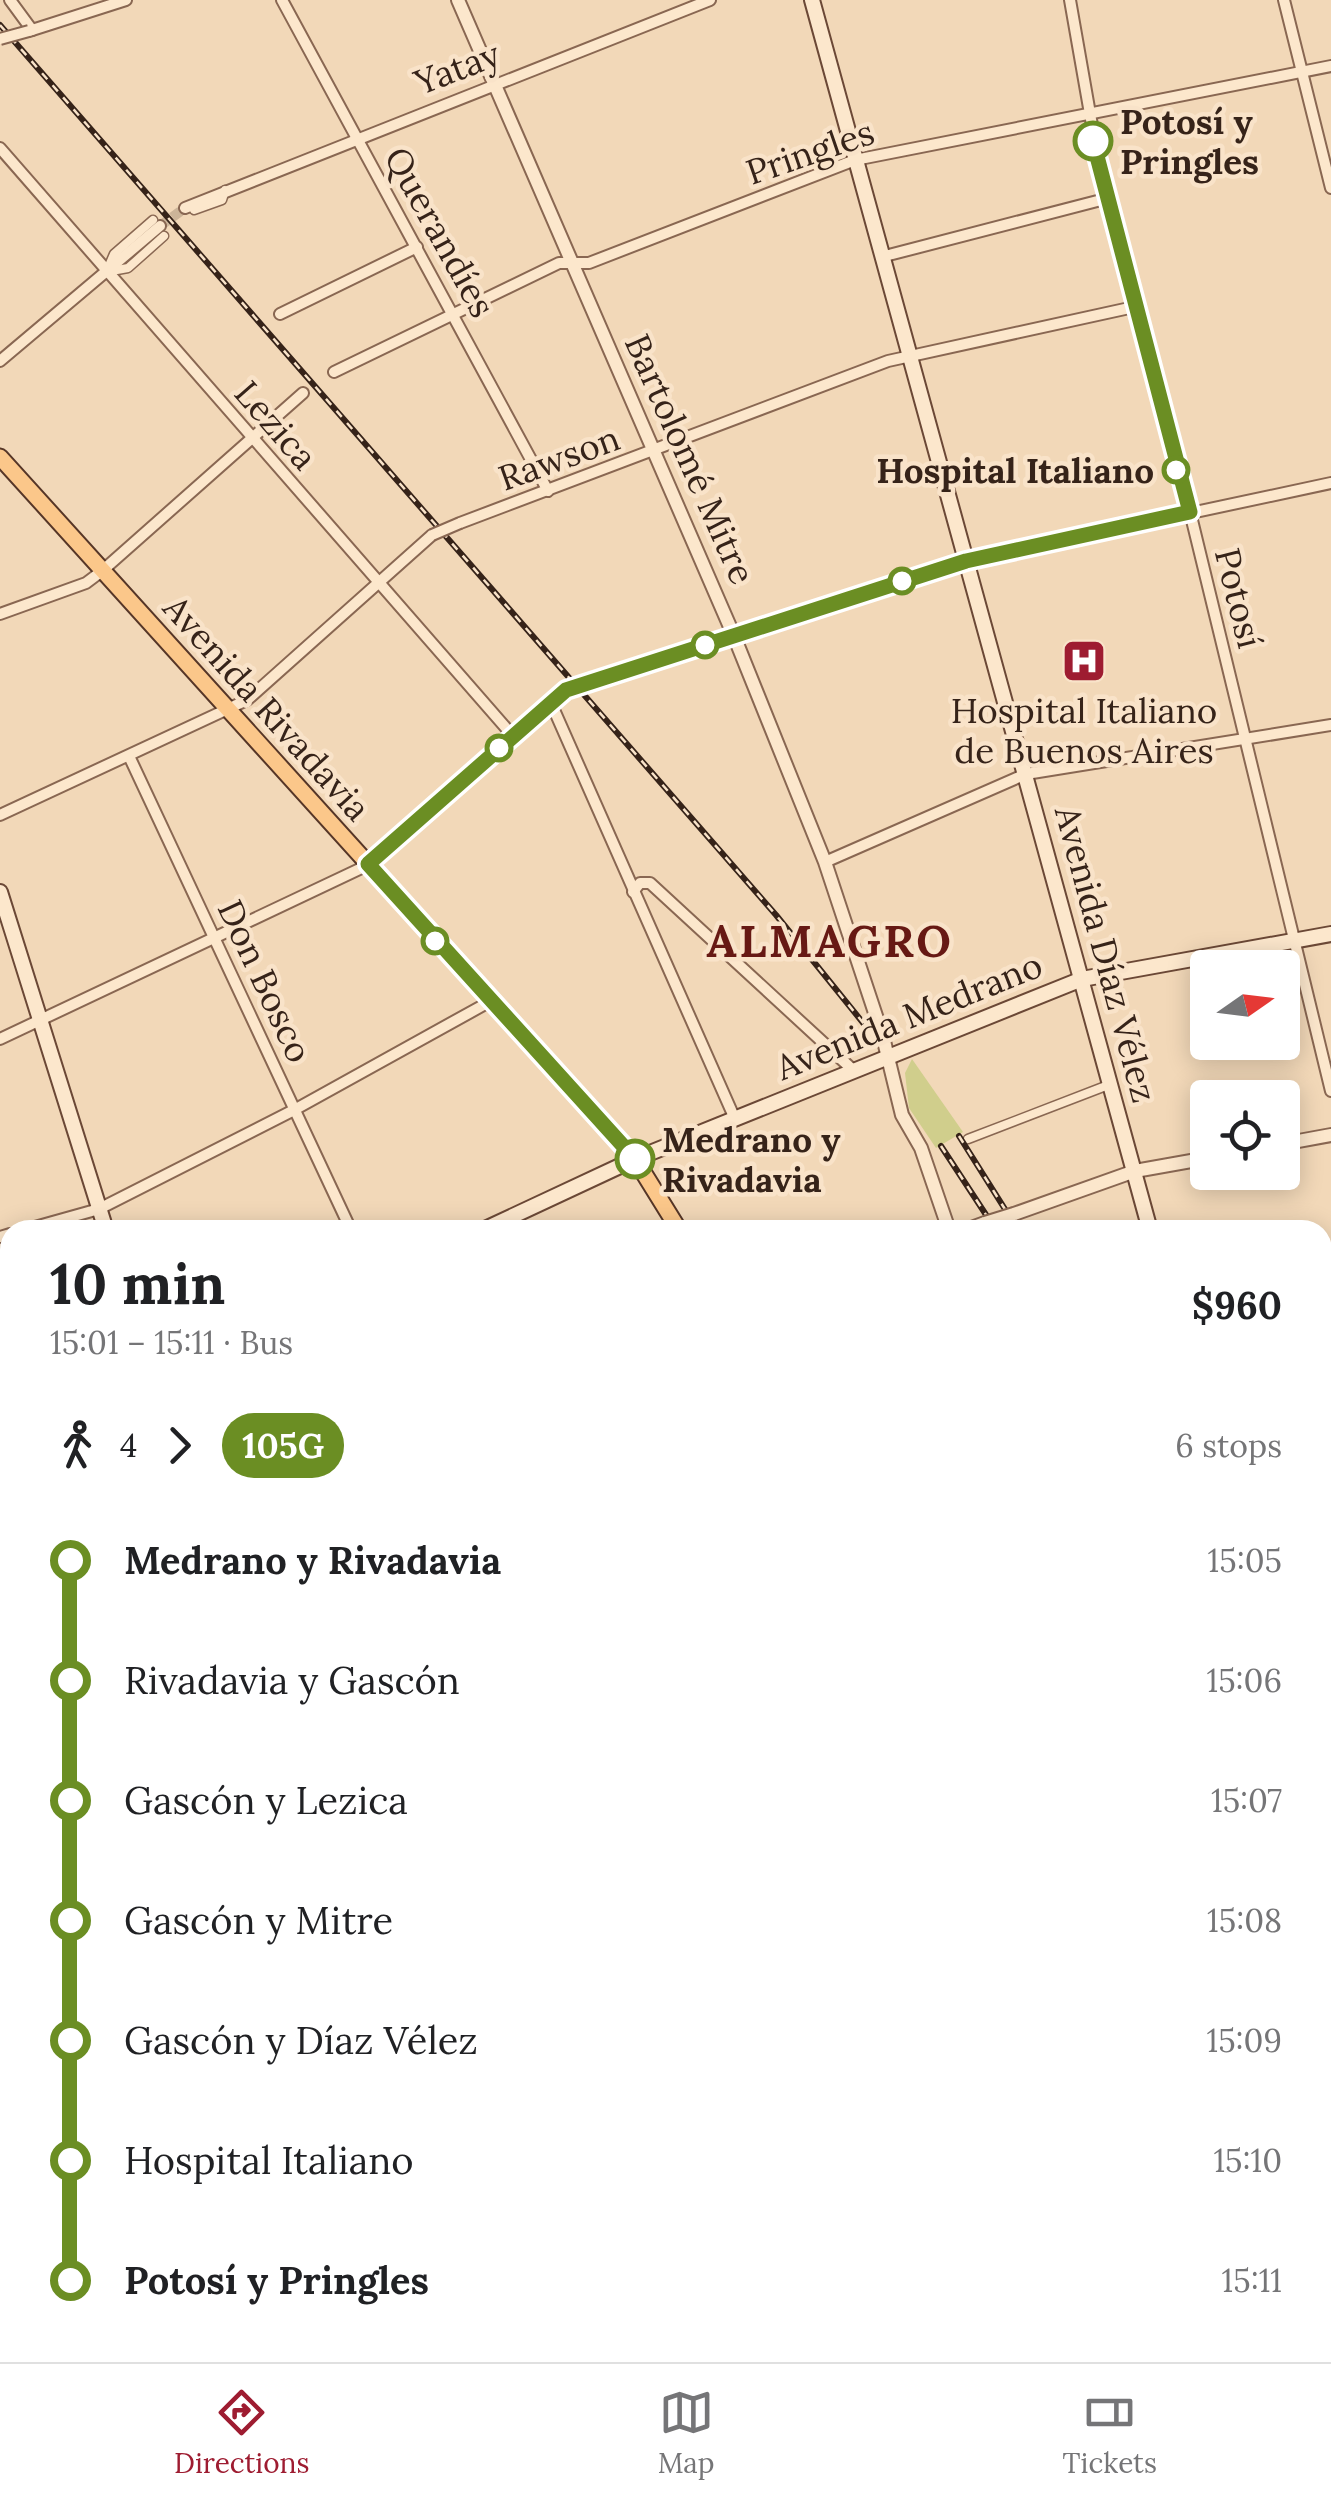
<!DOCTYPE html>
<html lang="en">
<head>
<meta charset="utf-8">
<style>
  body { margin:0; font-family:Lora,serif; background:#f6f6f6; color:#202124; height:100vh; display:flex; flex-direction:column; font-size:38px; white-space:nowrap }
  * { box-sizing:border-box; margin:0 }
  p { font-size:32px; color:#757577 }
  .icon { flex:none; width:55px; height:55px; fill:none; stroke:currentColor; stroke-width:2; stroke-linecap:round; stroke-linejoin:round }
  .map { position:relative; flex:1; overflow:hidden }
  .details { position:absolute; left:0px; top:1220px; width:1332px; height:1142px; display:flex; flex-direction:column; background:#fff; border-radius:30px 30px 0 0; box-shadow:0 5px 25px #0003 }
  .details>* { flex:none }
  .badge { padding:0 20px; border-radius:32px; font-size:35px; line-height:65px }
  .needle { width:65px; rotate:76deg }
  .controls { position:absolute; left:1190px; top:950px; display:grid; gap:20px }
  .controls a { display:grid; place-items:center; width:110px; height:110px; border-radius:10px; background:#fff; box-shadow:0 5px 25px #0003; font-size:50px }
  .map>.badge { position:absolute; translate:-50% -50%; box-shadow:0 0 0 5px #fff }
  .legs { display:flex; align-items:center; gap:15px; height:110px; padding:0 50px; font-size:32px }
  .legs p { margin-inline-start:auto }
  .summary { display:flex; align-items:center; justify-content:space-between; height:170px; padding:0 50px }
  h1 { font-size:55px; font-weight:700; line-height:75px }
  ul { padding:0 50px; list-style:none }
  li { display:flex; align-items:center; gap:35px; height:120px; font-size:38px }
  li i { display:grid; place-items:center; width:15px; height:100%; margin:0 12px; background:currentColor }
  li i::after { content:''; width:25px; height:25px; margin:-12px; border:8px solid; border-radius:50%; background:#fff }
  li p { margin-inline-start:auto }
  li:first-child i { background:linear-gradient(#0000 50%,currentColor 0) }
  li:last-child i { background:linear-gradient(currentColor 50%,#0000 0) }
  .menu { display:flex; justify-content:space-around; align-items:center; height:140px; border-top:2px solid #e0e0e0; background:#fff; font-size:28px; color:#757577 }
  .menu a { display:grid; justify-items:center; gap:5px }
  .menu .current { color:#9e1c31 }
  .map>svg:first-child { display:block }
  .green { fill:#d0ce8c }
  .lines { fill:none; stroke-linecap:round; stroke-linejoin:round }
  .minor-tunnel { stroke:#ccb498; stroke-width:10; stroke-dasharray:10 5; stroke-linecap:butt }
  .pedestrian-casing { stroke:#896752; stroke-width:11 }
  .minor-casing { stroke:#896752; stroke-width:14 }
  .tertiary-casing { stroke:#896752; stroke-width:16 }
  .secondary-casing { stroke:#6b4836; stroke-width:18 }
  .primary-casing { stroke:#563627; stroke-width:19 }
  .pedestrian { stroke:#fce7cc; stroke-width:8 }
  .minor { stroke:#fce7cc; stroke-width:10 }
  .tertiary { stroke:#fce7cc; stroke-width:12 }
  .secondary { stroke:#fce7cc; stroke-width:14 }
  .primary { stroke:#fbc78a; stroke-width:15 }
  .rail-casing { stroke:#362319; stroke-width:6 }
  .rail { stroke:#f9e3c9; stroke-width:2.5; stroke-dasharray:8; stroke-linecap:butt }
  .minor-bridge-casing { stroke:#896752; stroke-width:14; stroke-linecap:butt }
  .tertiary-bridge-casing { stroke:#896752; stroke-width:16; stroke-linecap:butt }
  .minor-bridge { stroke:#fce7cc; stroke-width:10 }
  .tertiary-bridge { stroke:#fce7cc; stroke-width:12 }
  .line-1-casing { stroke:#fff; stroke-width:22 }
  .line-1 { stroke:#6b8e23; stroke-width:15 }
  .stop-1-dot { fill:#fff; stroke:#6b8e23; stroke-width:5 }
  .labels { text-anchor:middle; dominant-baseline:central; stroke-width:9; stroke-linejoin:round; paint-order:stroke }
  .street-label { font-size:35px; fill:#362319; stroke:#f9e3c9 }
  .stop-label { font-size:35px; font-weight:bold; fill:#362319; stroke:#f9e3c9; text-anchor:start }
  .poi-label { font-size:35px; fill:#362319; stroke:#f9e3c9 }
  .district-label { font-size:45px; font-weight:bold; letter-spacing:2.5px; fill:#671914; stroke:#f9e3c9 }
</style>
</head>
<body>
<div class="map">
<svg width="1331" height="2362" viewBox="0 0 1331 2362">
  <rect width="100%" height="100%" fill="#f2d8b8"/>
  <!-- green -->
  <path class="green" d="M 912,1059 L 963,1132 L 936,1148 L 909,1108 L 905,1073 Z"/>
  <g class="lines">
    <!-- minor-tunnel -->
    <path class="minor-tunnel" d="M 160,226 L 185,208"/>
    <defs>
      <g id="pedestrian">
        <path d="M 194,210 L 222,200 L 225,190"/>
        <path d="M 108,268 L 114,254 L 153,220"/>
        <path d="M 106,272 L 128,268 L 164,236"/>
        <path d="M 968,1139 L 1111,1084"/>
      </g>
      <g id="minor">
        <path d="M 10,0 L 32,30"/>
        <path d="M 282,0 L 548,491"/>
        <path d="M 1070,0 L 1105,199 L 1190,512 L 1331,1091"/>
        <path d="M 1284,0 L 1331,188"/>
        <path d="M 29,31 L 126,0"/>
        <path d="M 0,148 L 513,736"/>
        <path d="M 185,208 L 710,0"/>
        <path d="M 881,257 L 1105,199"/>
        <path d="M 280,314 L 417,247"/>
        <path d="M 0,361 L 160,226"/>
        <path d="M 334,372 L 559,263 L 589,263 L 855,160 L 1331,66"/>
        <path d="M 460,523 L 888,361 L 1134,307"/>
        <path d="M 0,614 L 86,583 L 102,571 L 303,393"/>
        <path d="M 598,680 L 966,561 L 1331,483"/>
        <path d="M 551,703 L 735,1119"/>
        <path d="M 129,756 L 351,1230"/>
        <path d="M 0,815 L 247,700 L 432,535"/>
        <path d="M 825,862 L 1026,774 L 1331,725"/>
        <path d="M 633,892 L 640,883 L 650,883 L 853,1070"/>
        <path d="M 0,1039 L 368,865 L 566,690"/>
        <path d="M 24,1230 L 99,1209 L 294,1110 L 489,1002"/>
        <path d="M 0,1237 L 10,1234"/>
        <path d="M 1322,1314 L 1331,1312"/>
        <path d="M 1322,1495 L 1331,1494"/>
        <path d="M 0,1680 L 10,1676"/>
        <path d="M 1322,1681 L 1331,1678"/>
        <path d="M 0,2074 L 10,2070"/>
        <path d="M 0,2275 L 10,2272"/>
        <path d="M 1322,2286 L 1331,2284"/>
        <path d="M 53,2352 L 56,2362"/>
        <path d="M 481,2352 L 485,2362"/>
        <path d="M 622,2352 L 627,2362"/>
        <path d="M 818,2352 L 827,2362"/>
        <path d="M 419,2362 L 449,2352"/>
        <path d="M 1056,2362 L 1088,2352"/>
      </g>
      <g id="tertiary">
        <path d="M 458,0 L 734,636 L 825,862 L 883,1037 L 902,1115 L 921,1148 L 949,1230"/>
        <path d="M 1282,1144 L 1331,1135"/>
        <path d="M 1014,1214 L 1135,1171 L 1208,1158"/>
        <path d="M 966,1230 L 985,1223"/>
        <path d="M 0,1888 L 10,1885"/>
        <path d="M 1317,2352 L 1320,2362"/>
      </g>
      <g id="secondary">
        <path d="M 812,0 L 1150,1230"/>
        <path d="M 0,892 L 106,1230"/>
        <path d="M 483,1230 L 635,1159 L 1082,979 L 1331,934"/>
        <path d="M 0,1446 L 10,1439"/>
        <path d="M 0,1591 L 10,1622"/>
        <path d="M 1322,1825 L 1331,1833"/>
        <path d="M 250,2352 L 253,2362"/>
      </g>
      <g id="primary">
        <path d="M 0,457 L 635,1159 L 679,1230"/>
        <path d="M 1089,2352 L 1092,2362"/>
      </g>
    </defs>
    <!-- pedestrian casing -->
    <use href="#pedestrian" class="pedestrian-casing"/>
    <!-- minor casing -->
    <use href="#minor" class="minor-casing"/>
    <!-- tertiary casing -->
    <use href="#tertiary" class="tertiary-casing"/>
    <!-- secondary casing -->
    <use href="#secondary" class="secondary-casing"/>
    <!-- primary casing -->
    <use href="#primary" class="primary-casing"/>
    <!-- pedestrian -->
    <use href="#pedestrian" class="pedestrian"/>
    <!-- minor -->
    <use href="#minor" class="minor"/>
    <!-- tertiary -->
    <use href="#tertiary" class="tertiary"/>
    <!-- secondary -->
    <use href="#secondary" class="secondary"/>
    <!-- primary -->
    <use href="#primary" class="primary"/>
    <defs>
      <g id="rail">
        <path d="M 0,25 L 776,915 L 864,1024"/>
        <path d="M 959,1136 L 1018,1230"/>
        <path d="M 941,1146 L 996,1230"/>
        <path d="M 1322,1911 L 1331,1936"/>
        <path d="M 1322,2019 L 1331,2060"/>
        <path d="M 1322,2052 L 1331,2094"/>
      </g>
    </defs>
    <!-- rail casing -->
    <use href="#rail" class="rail-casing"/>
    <!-- rail -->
    <use href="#rail" class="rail"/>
    <defs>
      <g id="minor-bridge">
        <path d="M 0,39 L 29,31"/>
        <path d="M 432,535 L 460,523"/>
        <path d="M 566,690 L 598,680"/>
      </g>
      <path id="tertiary-bridge" d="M 985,1223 L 1014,1214"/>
    </defs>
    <!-- minor-bridge casing -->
    <use href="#minor-bridge" class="minor-bridge-casing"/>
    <!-- tertiary-bridge casing -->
    <use href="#tertiary-bridge" class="tertiary-bridge-casing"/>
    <!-- minor-bridge -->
    <use href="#minor-bridge" class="minor-bridge"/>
    <!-- tertiary-bridge -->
    <use href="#tertiary-bridge" class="tertiary-bridge"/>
  </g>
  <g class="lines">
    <defs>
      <path id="line-1" d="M 635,1159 L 368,864 L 566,690 L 966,561 L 1190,512 L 1093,141"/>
    </defs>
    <!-- line-1 casing -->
    <use href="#line-1" class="line-1-casing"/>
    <!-- line-1 -->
    <use href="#line-1" class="line-1"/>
  </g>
  <!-- icons -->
  <defs>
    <symbol id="hospital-square" viewBox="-11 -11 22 22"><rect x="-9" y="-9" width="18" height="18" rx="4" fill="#9e1c31" stroke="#f9e3c9"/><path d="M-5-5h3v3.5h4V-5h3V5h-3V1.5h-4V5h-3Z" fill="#fff"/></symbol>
  </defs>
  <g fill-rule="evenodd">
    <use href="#hospital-square" x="1059" y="636" width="50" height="50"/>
  </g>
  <!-- markers -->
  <g class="stop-1-dot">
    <circle cx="1093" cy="141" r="18"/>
    <circle cx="1176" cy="470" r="12"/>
    <circle cx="902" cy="581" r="12"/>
    <circle cx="705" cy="645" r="12"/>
    <circle cx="499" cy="748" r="12"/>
    <circle cx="435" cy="941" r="12"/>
    <circle cx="635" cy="1159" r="18"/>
  </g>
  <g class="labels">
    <!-- street labels -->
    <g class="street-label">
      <text transform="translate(457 68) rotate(-21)">Yatay</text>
      <text transform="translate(810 152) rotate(-19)">Pringles</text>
      <text transform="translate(440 232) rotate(61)">Querandíes</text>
      <text transform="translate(276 425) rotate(49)">Lezica</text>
      <text transform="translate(559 458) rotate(-20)">Rawson</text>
      <text transform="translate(690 459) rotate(66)">Bartolomé Mitre</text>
      <text transform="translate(1239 598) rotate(76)">Potosí</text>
      <text transform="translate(267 708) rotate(48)">Avenida Rivadavia</text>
      <text transform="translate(1106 954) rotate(75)">Avenida Díaz Vélez</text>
      <text transform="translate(265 981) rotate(65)">Don Bosco</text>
      <text transform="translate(909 1016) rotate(-22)">Avenida Medrano</text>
    </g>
    <!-- stop labels -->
    <g class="stop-label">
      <text x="1120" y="121">Potosí y<tspan x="1120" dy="40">Pringles</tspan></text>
      <text x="1154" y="470" text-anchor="end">Hospital Italiano</text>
      <text x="662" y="1139">Medrano y<tspan x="662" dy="40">Rivadavia</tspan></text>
    </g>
    <!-- poi labels -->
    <g class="poi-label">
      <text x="1084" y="710">Hospital Italiano<tspan x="1084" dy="40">de Buenos Aires</tspan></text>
    </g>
    <!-- district labels -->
    <g class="district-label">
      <text x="830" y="940">ALMAGRO</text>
    </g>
  </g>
</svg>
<div class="controls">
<a><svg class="needle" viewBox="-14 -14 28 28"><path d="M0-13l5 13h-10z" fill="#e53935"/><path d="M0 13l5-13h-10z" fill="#757577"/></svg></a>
<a><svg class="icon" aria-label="locate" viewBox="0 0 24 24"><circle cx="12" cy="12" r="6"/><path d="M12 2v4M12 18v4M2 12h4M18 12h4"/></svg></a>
</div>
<section class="details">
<div class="summary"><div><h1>10 min</h1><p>15:01 – 15:11 · Bus</p></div><b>$960</b></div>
<div class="legs"><svg class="icon" aria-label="walk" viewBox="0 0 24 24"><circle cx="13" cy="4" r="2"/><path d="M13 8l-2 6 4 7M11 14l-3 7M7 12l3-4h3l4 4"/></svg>4<svg class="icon" aria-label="forward" viewBox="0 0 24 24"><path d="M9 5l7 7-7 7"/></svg><b class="badge" style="background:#6b8e23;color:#fff">105G</b><p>6 stops</p></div>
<ul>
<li><i style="color:#6b8e23"></i><b>Medrano y Rivadavia</b><p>15:05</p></li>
<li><i style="color:#6b8e23"></i><span>Rivadavia y Gascón</span><p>15:06</p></li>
<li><i style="color:#6b8e23"></i><span>Gascón y Lezica</span><p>15:07</p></li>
<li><i style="color:#6b8e23"></i><span>Gascón y Mitre</span><p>15:08</p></li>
<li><i style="color:#6b8e23"></i><span>Gascón y Díaz Vélez</span><p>15:09</p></li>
<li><i style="color:#6b8e23"></i><span>Hospital Italiano</span><p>15:10</p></li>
<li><i style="color:#6b8e23"></i><b>Potosí y Pringles</b><p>15:11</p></li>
</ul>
</section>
</div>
<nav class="menu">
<a class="current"><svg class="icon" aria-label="directions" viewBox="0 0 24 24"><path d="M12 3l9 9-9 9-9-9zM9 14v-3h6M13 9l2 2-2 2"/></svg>Directions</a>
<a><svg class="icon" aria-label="map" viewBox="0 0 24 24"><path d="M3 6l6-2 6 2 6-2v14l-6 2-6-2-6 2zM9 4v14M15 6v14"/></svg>Map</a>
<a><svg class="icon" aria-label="tickets" viewBox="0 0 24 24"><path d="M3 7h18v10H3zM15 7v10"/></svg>Tickets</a>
</nav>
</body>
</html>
